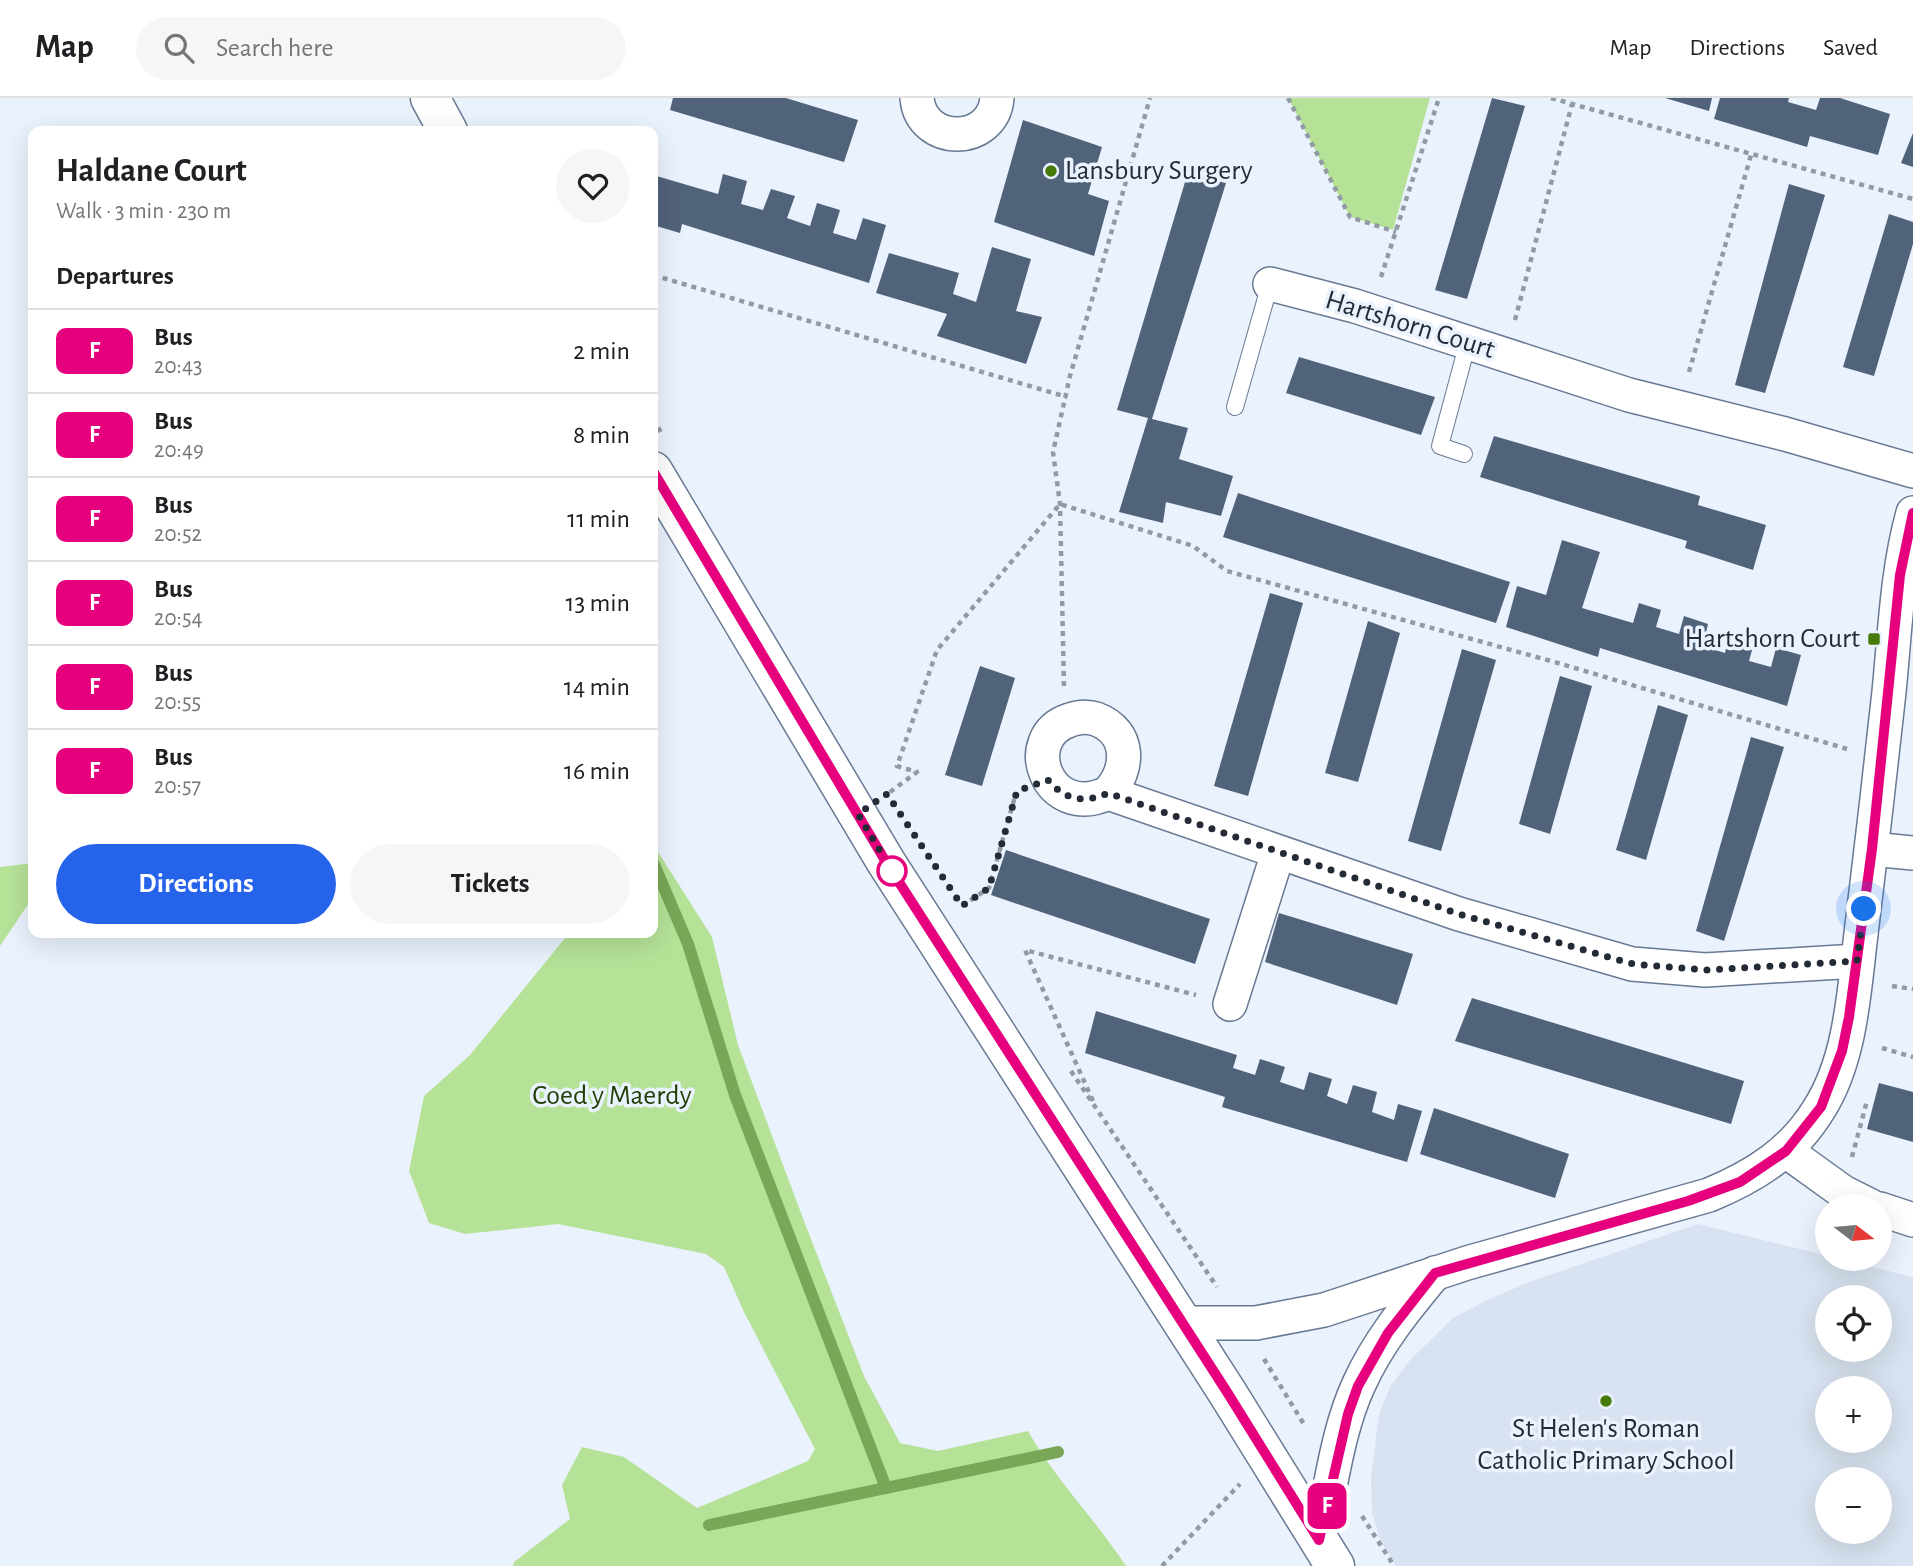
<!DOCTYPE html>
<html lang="en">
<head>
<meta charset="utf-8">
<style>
  body { margin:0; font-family:"Alegreya Sans",sans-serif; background:#f6f6f6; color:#202124; height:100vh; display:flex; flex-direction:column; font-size:26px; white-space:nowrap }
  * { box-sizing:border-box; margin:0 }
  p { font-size:23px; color:#757577 }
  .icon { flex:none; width:38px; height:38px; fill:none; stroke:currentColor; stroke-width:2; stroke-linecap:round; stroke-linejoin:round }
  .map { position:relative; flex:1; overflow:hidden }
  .drawer { position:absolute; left:28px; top:28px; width:630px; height:812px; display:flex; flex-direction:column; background:#fff; border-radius:14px; box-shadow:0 7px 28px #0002 }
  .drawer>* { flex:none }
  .badge { padding:0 14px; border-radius:10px; font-size:24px; line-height:46px }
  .needle { width:46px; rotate:106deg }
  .buttons { position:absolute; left:1815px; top:1096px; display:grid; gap:14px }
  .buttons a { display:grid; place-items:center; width:77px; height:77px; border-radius:50%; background:#fff; box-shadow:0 7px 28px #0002; font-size:35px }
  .you { position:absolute; width:35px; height:35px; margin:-18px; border:5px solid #fff; border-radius:50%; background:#1a73e8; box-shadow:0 0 0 10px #1a73e833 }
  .map>.badge { position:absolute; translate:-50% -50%; box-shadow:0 0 0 4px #fff }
  h2 { padding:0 28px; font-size:26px; line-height:63px }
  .round { display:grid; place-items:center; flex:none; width:74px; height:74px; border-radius:37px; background:#f6f6f6 }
  .summary { display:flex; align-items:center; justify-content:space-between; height:119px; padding:0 28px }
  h1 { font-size:33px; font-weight:600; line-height:52px }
  .primary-button { display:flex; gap:14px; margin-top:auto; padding:14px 28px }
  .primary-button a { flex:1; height:80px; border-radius:42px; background:#2563eb; color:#fff; font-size:28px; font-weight:600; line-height:80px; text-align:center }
  .primary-button a+a { background:#f6f6f6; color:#202124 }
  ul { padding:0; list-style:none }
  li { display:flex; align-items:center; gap:21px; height:84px; padding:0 28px; border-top:2px solid #e0e0e0 }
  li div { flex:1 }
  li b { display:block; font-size:26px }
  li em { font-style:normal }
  li .badge { min-width:77px; font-weight:700; text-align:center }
  header { display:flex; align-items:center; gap:42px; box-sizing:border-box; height:98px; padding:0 35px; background:#fff; border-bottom:2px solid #e0e0e0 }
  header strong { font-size:33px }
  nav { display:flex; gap:38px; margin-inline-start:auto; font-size:24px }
  .search { width:490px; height:63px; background:#f6f6f6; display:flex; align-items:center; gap:18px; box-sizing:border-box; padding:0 24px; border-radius:38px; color:#757577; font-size:26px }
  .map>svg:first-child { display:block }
  .built { fill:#d8e2f0; fill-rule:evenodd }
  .green { fill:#b6e298 }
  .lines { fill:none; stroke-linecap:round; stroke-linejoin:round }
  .stream { stroke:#79a757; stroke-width:12 }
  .building { fill:#51627b }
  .lane-casing { stroke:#677993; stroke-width:18 }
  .street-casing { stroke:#677993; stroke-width:36 }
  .secondary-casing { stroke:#677993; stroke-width:41 }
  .path { stroke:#929aa5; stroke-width:4.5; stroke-dasharray:5 5; stroke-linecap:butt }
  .lane { stroke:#fff; stroke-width:16 }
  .street { stroke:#fff; stroke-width:33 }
  .secondary { stroke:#fff; stroke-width:38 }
  .line-casing { stroke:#fff; stroke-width:16 }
  .line { stroke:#e6007e; stroke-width:10 }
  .walk { stroke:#232b36; stroke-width:7; stroke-dasharray:0 12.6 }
  .poi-dot { fill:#467b0c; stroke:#eaf2fe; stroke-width:2.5 }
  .stop-dot { fill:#fff; stroke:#e6007e; stroke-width:3.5 }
  .labels { text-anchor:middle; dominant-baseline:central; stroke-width:7; stroke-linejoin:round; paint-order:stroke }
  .poi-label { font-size:28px; fill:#232b36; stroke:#eaf2fe; text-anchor:start }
  .street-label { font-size:28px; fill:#232b36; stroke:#eaf2fe }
  .park-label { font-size:28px; fill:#213f04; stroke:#eaf2fe }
</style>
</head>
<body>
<header>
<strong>Map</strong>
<div class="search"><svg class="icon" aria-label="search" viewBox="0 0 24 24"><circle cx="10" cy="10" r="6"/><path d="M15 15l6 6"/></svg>Search here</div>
<nav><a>Map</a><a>Directions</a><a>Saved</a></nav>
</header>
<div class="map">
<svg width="1913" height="1468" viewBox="0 0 1913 1468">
  <rect width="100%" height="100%" fill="#eaf2fe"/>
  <!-- built -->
  <path class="built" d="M 1698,1126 L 1913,1179 L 1913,1468 L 1396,1468 L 1380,1442 L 1372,1415 L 1371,1379 L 1379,1316 L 1390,1289 L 1410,1262 L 1453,1220 L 1487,1202 L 1532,1183 ZM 1827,1199 L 1880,1199 L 1880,1251 L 1827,1251 ZM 1827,1290 L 1880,1290 L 1880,1342 L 1827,1342 ZM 1827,1381 L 1880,1381 L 1880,1433 L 1827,1433 Z"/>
  <!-- green -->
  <g class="green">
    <path d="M 1288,0 L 1430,0 L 1393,132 L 1350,119 Z"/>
    <path d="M 653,746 L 712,839 L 738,947 L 804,1123 L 864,1278 L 900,1345 L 938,1353 L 1028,1333 C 1055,1381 1095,1421 1126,1468 L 513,1468 L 514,1464 L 570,1421 L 562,1387 L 582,1349 L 624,1359 L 697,1410 L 808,1363 L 815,1351 L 744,1214 L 724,1169 L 706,1156 L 558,1126 L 465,1136 L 429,1125 L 409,1073 L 424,998 L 470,957 L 569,835 L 653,835 Z"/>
    <path d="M 33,765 L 33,799 L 0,848 L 0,769 Z"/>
  </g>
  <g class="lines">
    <!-- stream -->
    <g class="stream">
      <path d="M 653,764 L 688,846 L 735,997 L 886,1390"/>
      <path d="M 709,1427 L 1058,1354"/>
    </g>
  </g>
  <!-- building -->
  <g class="building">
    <path d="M 673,0 L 786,0 L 858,22 L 844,64 L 670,12 Z"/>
    <path d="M 1492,0 L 1525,8 L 1467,201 L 1435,192 Z"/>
    <path d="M 1665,0 L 1712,0 L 1709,13 Z"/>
    <path d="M 1720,0 L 1789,0 L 1788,4 L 1816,12 L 1820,0 L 1840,0 L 1890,16 L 1878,57 L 1810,38 L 1807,49 L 1714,21 Z"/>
    <path d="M 1023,22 L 1102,49 L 1088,96 L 1109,103 L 1094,158 L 994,124 Z"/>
    <path d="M 1913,35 L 1913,69 L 1901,65 Z"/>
    <path d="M 1188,74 L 1226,85 L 1152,321 L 1188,330 L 1179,361 L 1233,378 L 1221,418 L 1166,404 L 1163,425 L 1119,414 L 1148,320 L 1117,312 Z"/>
    <path d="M 723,76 L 747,83 L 741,106 L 763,112 L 771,91 L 795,98 L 787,120 L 810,128 L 817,105 L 840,112 L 833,135 L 856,142 L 863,120 L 886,127 L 869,185 L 682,126 L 680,135 L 653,127 L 653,77 L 718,96 Z"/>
    <path d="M 1789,86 L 1825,97 L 1765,295 L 1735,287 Z"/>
    <path d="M 1889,116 L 1913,124 L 1913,146 L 1874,278 L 1843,269 Z"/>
    <path d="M 992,149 L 1031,161 L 1016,213 L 1042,219 L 1026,266 L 937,238 L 947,216 L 876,195 L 889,155 L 959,175 L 953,196 L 976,204 Z"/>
    <path d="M 1299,259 L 1435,299 L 1421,337 L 1286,295 Z"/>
    <path d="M 1494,338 L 1700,398 L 1698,407 L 1766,427 L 1753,472 L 1685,450 L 1687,443 L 1480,379 Z"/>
    <path d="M 1238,395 L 1510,484 L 1496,525 L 1223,439 Z"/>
    <path d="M 1562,442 L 1600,454 L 1582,510 L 1633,525 L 1639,505 L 1661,512 L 1656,529 L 1679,536 L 1684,518 L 1708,526 L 1703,548 L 1725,555 L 1730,533 L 1755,541 L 1749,563 L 1771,569 L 1776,550 L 1801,557 L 1787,608 L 1600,550 L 1598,559 L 1506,529 L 1517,488 L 1546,497 Z"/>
    <path d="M 1270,495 L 1303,505 L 1248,698 L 1214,688 Z"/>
    <path d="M 1368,523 L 1400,535 L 1358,684 L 1325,675 Z"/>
    <path d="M 1462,551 L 1496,562 L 1441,753 L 1408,743 Z"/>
    <path d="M 980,568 L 1015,580 L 982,688 L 945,677 Z"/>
    <path d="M 1560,578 L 1592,588 L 1550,736 L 1519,726 Z"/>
    <path d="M 1658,607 L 1688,617 L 1646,762 L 1616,752 Z"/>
    <path d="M 1751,639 L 1784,649 L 1724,843 L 1696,833 Z"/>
    <path d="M 1006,752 L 1210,821 L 1195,866 L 991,797 Z"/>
    <path d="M 1279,815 L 1413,856 L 1397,907 L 1265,864 Z"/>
    <path d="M 1472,900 L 1744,983 L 1731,1026 L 1455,943 Z"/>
    <path d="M 1096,913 L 1237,957 L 1233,970 L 1255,977 L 1260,961 L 1285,969 L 1280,984 L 1304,992 L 1309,974 L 1332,981 L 1327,998 L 1347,1006 L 1353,987 L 1377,994 L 1372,1014 L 1394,1022 L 1398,1006 L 1422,1013 L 1407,1064 L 1222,1009 L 1225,999 L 1085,955 Z"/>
    <path d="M 1879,985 L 1913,994 L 1913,1044 L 1867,1031 Z"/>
    <path d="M 1434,1010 L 1569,1056 L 1555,1100 L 1420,1056 Z"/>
  </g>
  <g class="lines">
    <defs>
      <g id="lane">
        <path d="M 1235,309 L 1270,186"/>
        <path d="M 1464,356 L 1440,348 L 1468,244"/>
      </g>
      <g id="street">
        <path d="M 917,0 C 921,48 993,48 997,0"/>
        <path d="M 1270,186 L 1355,208 L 1629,297 L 1785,336 L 1913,373"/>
        <path d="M 1108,695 C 1130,671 1131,634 1096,621 C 1087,618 1078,619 1070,622 C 1017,639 1047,724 1108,695 L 1459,816 L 1632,866 L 1705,872 L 1857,863"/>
        <path d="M 1872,751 L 1913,755"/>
        <path d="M 1230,906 L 1278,755"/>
        <path d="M 1786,1053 L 1843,1094 L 1871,1108"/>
        <path d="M 1880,1111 L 1913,1122"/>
        <path d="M 1183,1225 L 1256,1225 L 1324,1212 L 1467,1165 L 1709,1097 C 1755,1078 1793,1054 1819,1011 C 1851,961 1854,893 1861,836 C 1871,755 1880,675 1889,594 C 1895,534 1897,472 1913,415"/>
        <path d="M 1319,1442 C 1331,1391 1337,1333 1359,1286 C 1378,1244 1406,1210 1435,1175"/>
      </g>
      <g id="secondary">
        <path d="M 430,0 L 448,33"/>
        <path d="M 653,373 L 886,764 L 1227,1294 L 1335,1468"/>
      </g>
    </defs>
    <!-- lane casing -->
    <use href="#lane" class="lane-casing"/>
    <!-- street casing -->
    <use href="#street" class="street-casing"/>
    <!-- secondary casing -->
    <use href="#secondary" class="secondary-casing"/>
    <!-- path -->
    <g class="path">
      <path d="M 1288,0 L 1350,119 L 1396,134"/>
      <path d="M 1551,0 L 1913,101"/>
      <path d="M 653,177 L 1067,299"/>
      <path d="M 1381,179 L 1439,0"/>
      <path d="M 1515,222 L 1572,6"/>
      <path d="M 1689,274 L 1751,57"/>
      <path d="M 653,321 L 662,336"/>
      <path d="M 1064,588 L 1060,406 L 1053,354 L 1070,278 L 1150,0"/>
      <path d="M 890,694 L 917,674 L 897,668 L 937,552 L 1060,406 L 1193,448 L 1227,473 L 1558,565 L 1847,651"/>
      <path d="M 962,808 L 989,790 L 1016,695"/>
      <path d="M 1892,888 L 1913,891"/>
      <path d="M 1882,950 L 1913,959"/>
      <path d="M 1071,973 L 1217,1189"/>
      <path d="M 1093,1003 L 1025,852 L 1196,897"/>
      <path d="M 1852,1059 L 1867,1003"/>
      <path d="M 1264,1261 L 1305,1328"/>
      <path d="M 1362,1418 L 1394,1468"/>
      <path d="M 1162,1468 L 1240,1386"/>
    </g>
    <!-- lane -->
    <use href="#lane" class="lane"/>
    <!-- street -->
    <use href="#street" class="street"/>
    <!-- secondary -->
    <use href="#secondary" class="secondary"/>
  </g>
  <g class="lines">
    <defs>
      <path id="line" d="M 653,373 L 886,764 L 1227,1294 L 1319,1442 L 1348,1316 L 1358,1288 L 1388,1235 L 1435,1175 L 1688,1103 L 1740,1084 L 1786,1053 L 1821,1009 L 1842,953 L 1849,919 L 1872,751 L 1900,477 L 1913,415"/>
    </defs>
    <!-- line casing -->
    <use href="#line" class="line-casing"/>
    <!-- line -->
    <use href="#line" class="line"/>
    <!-- walk -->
    <path class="walk" d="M 892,773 L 858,716 L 887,696 L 962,808 L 989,790 L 1017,693 L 1048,682 C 1065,702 1084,706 1108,695 L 1459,816 L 1633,866 L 1705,872 L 1857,863 L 1864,811"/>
  </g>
  <!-- markers -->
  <g class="poi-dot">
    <circle cx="1051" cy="73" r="7"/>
    <rect x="1867" y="534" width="14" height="14" rx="3.5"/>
    <circle cx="1606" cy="1303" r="7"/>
  </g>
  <circle class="stop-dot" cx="892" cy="773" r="14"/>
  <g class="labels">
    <!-- poi labels -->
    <g class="poi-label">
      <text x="1065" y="73">Lansbury Surgery</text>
      <text x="1860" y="541" text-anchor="end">Hartshorn Court</text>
      <text x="1606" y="1331" text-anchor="middle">St Helen's Roman<tspan x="1606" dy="32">Catholic Primary School</tspan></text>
    </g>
    <!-- street labels -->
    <g class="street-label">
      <text transform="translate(1410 227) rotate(17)">Hartshorn Court</text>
    </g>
    <!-- park labels -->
    <g class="park-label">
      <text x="612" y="998">Coed y Maerdy</text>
    </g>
  </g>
</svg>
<div class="buttons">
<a><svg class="needle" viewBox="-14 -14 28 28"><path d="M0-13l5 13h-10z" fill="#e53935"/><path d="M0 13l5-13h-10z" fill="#757577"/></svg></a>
<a><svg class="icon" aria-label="locate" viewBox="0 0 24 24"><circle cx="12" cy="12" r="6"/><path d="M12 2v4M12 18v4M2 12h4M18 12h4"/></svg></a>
<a>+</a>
<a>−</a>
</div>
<div class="you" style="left:1864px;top:811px"></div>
<b class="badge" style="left:1327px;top:1408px;background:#e6007e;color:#fff">F</b>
<section class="drawer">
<div class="summary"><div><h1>Haldane Court</h1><p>Walk · 3 min · 230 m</p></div><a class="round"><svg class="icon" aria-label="heart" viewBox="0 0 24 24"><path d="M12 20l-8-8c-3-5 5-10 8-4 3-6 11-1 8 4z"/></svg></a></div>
<h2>Departures</h2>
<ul>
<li><span class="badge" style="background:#e6007e;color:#fff">F</span><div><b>Bus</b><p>20:43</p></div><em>2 min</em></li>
<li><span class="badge" style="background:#e6007e;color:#fff">F</span><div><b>Bus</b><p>20:49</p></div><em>8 min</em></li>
<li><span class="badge" style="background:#e6007e;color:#fff">F</span><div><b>Bus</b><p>20:52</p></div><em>11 min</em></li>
<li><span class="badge" style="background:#e6007e;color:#fff">F</span><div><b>Bus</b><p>20:54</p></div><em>13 min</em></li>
<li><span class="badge" style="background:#e6007e;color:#fff">F</span><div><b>Bus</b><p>20:55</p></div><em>14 min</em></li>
<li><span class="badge" style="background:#e6007e;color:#fff">F</span><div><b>Bus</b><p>20:57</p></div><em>16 min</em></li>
</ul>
<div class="primary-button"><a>Directions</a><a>Tickets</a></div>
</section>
</div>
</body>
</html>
